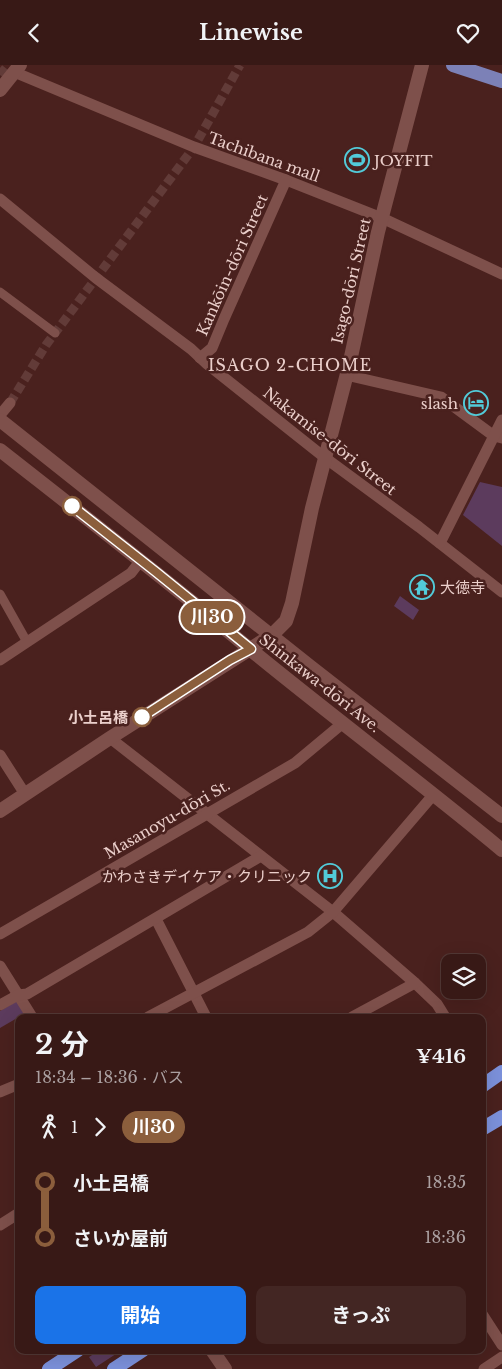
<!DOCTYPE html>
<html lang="ja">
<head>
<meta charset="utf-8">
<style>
  body { margin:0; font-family:"Libre Baskerville","Noto Sans JP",serif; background:#432623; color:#f1f3f6; height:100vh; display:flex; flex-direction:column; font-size:19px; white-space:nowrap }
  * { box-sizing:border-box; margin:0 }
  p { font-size:16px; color:#aba0a1 }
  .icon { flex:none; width:28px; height:28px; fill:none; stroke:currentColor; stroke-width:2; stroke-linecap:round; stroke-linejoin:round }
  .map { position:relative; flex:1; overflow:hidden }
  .drawer { position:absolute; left:15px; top:949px; width:471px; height:340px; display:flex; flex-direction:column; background:#381916; border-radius:10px; box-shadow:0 5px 20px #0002,0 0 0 1px #523835 }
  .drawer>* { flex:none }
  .badge { padding:0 10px; border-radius:16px; font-size:18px; line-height:32px }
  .buttons { position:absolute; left:441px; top:889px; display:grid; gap:10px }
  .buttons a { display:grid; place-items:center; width:45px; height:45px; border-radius:10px; background:#381916; box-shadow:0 5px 20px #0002,0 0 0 1px #523835; font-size:25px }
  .map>.badge { position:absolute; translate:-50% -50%; box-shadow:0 0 0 2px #fff }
  .legs { display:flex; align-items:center; gap:8px; height:55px; padding:0 20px; font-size:16px }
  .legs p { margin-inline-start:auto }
  .headline { display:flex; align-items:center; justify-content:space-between; height:85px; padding:0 20px }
  h1 { font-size:28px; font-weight:700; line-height:38px }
  .primary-button { display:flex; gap:10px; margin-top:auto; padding:10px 20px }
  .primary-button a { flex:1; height:58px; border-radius:10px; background:#1a73e8; color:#fff; font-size:20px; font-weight:700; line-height:58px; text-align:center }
  .primary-button a+a { background:#432623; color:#f1f3f6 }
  ul { padding:0 20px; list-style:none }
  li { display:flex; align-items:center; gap:18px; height:55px; font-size:19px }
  li i { display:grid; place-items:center; width:8px; height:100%; margin:0 6px; background:currentColor }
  li i::after { content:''; width:12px; height:12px; margin:-6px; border:4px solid; border-radius:50%; background:#381916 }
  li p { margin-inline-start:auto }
  li:first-child i { background:linear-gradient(#0000 50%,currentColor 0) }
  li:last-child i { background:linear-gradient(currentColor 50%,#0000 0) }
  header { display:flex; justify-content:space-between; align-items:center; height:65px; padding:0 20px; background:#381916; font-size:22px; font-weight:700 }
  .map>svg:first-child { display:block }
  .green { fill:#5c3b5d }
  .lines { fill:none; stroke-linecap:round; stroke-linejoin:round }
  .pedestrian-tunnel { stroke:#623b38; stroke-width:9; stroke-dasharray:9 4.5; stroke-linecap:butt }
  .pedestrian { stroke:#7e504b; stroke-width:9 }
  .minor { stroke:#7e504b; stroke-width:11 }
  .tertiary { stroke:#7e504b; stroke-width:14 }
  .secondary { stroke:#7e504b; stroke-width:14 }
  .primary { stroke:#7c81b7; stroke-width:14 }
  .trunk { stroke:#7c91db; stroke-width:14 }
  .line-1-casing { stroke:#fff; stroke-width:11 }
  .line-1 { stroke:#8b5e3c; stroke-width:8 }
  .stop-1-dot { fill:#fff; stroke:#8b5e3c; stroke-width:2.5 }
  .labels { text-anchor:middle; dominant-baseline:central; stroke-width:5; stroke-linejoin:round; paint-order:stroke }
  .street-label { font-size:15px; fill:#ebcfcb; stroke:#4a211e }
  .poi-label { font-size:15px; fill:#ebcfcb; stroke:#4a211e; text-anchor:start }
  .stop-label { font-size:15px; font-weight:bold; fill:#ebcfcb; stroke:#4a211e; text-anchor:end }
  .neighbourhood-label { font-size:16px; letter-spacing:1px; fill:#ebcfcb; stroke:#4a211e }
</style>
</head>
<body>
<header><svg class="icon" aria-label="back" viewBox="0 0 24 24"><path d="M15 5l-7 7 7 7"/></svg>Linewise<svg class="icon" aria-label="heart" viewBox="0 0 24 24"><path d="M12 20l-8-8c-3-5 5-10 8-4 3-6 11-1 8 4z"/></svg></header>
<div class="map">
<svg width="502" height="1304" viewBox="0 0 502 1304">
  <rect width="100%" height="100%" fill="#4a211e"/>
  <!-- green -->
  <g class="green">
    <path d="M 480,417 L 502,422 L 502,481 L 463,450 Z"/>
    <path d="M 400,531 L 419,545 L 413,555 L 394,541 Z"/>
    <path d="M 17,936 L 24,949 L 0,963 L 0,946 Z"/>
    <path d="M 100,1285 L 122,1285 L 96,1302 L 89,1292 Z"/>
  </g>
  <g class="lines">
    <!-- pedestrian-tunnel -->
    <g class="pedestrian-tunnel">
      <path d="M 0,10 L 8,0"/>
      <path d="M 10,338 L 46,280 L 194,82 L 240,0"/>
    </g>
    <!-- pedestrian -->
    <g class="pedestrian">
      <path d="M 0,227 L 55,268"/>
      <path d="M 0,529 L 27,577"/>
    </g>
    <!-- minor -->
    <g class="minor">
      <path d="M 14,7 L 194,82 L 286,115 L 382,153 L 502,209"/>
      <path d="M 0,134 L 96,213 L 191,284 L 207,299 L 324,392 L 419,462 L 502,527"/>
      <path d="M 200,293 L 212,283 L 224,254 L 286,115"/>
      <path d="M 346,310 L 441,332 L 494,371 L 502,373"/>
      <path d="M 0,350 L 10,338"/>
      <path d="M 440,478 L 502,355"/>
      <path d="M 0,595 L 131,508 L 141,495"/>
      <path d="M 110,673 L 333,847 L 415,918 L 437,939 L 445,952"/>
      <path d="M 0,690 L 25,729"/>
      <path d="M 156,854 L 206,952"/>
      <path d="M 0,869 L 295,698 L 343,658"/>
      <path d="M 0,901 L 32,952"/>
      <path d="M 0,940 L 18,930 L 27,929 L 261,791"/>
      <path d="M 148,952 L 308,867 L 333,847 L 434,729"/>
      <path d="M 352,952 L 415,918"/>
      <path d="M 0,1027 L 19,1019"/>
      <path d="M 0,1160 L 19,1148"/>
      <path d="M 482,1249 L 502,1280"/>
      <path d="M 484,1304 L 502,1292"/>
    </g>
    <!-- tertiary -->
    <g class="tertiary">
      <path d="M 0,25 L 20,0"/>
      <path d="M 0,746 L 110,673 L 272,570 L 286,556 L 292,538 L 312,443 L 349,301 L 378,167 L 422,0"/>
      <path d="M 212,1285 L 225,1304"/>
    </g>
    <!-- secondary -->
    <g class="secondary">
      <path d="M 0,355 L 312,603 L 502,751"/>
      <path d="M 0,385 C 84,451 169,517 251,585 C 334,653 420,717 502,785"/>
    </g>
    <!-- primary -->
    <path class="primary" d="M 453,0 L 502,16"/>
    <!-- trunk -->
    <g class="trunk">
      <path d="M 482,1021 L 502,1007"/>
      <path d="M 482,1064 L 502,1052"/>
      <path d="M 49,1304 L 78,1285"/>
      <path d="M 114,1304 L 143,1285"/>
    </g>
  </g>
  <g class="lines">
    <defs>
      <path id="line-1" d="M 72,441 L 156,507 L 251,584 L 230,595 L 142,652"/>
    </defs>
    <!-- line-1 casing -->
    <use href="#line-1" class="line-1-casing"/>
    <!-- line-1 -->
    <use href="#line-1" class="line-1"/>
  </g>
  <!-- icons -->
  <defs>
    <symbol id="stadium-ring" viewBox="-11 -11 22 22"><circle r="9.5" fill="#4a211e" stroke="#52cbd9" stroke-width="1.5"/><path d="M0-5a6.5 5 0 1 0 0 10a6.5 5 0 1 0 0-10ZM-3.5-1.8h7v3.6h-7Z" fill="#52cbd9"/></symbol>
    <symbol id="hotel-ring" viewBox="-11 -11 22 22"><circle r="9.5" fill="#4a211e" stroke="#52cbd9" stroke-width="1.5"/><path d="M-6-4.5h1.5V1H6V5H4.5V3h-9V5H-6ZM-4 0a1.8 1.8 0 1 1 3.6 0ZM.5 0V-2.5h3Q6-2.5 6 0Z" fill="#52cbd9"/></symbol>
    <symbol id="temple-ring" viewBox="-11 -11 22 22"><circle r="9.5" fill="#4a211e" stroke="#52cbd9" stroke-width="1.5"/><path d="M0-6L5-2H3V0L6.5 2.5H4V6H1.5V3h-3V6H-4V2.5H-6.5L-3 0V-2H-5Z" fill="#52cbd9"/></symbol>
    <symbol id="hospital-ring" viewBox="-11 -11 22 22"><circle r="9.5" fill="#4a211e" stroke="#52cbd9" stroke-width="1.5"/><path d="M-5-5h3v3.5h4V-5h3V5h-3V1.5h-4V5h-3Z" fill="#52cbd9"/></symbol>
  </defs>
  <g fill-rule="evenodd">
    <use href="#stadium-ring" x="343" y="81" width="28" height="28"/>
    <use href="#hotel-ring" x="462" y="324" width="28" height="28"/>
    <use href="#temple-ring" x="408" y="508" width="28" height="28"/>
    <use href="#hospital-ring" x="316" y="797" width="28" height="28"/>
  </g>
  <!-- markers -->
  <g class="stop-1-dot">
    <circle cx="72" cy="441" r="9"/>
    <circle cx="142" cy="652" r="9"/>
  </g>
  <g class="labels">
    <!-- street labels -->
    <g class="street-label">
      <text transform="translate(264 92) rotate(20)">Tachibana mall</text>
      <text transform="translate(232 200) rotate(-66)">Kankōin-dōri Street</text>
      <text transform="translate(351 216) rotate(-77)">Isago-dōri Street</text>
      <text transform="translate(330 376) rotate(38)">Nakamise-dōri Street</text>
      <text transform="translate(320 618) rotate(38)">Shinkawa-dōri Ave.</text>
      <text transform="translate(167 754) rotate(-30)">Masanoyu-dōri St.</text>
    </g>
    <!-- poi labels -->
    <g class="poi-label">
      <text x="374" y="95">JOYFIT</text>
      <text x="458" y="338" text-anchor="end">slash</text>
      <text x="440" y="522">大徳寺</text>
      <text x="312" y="811" text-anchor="end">かわさきデイケア・クリニック</text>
    </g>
    <!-- stop labels -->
    <g class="stop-label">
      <text x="128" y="652">小土呂橋</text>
    </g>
    <!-- neighbourhood labels -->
    <g class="neighbourhood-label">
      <text x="290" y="300">ISAGO 2-CHOME</text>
    </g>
  </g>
</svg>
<div class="buttons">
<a><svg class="icon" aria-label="layers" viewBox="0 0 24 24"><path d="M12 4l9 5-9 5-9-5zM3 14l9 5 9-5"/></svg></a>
</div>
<b class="badge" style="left:212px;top:552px;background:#8b5e3c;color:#fff">川30</b>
<section class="drawer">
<div class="headline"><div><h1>2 分</h1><p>18:34 – 18:36 · バス</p></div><b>¥416</b></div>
<div class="legs"><svg class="icon" aria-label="walk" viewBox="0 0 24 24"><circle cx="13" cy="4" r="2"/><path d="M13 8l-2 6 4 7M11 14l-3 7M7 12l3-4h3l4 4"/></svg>1<svg class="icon" aria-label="forward" viewBox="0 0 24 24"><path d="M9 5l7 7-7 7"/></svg><b class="badge" style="background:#8b5e3c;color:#fff">川30</b></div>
<ul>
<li><i style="color:#8b5e3c"></i><b>小土呂橋</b><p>18:35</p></li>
<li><i style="color:#8b5e3c"></i><b>さいか屋前</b><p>18:36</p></li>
</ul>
<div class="primary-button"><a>開始</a><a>きっぷ</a></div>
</section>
</div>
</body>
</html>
